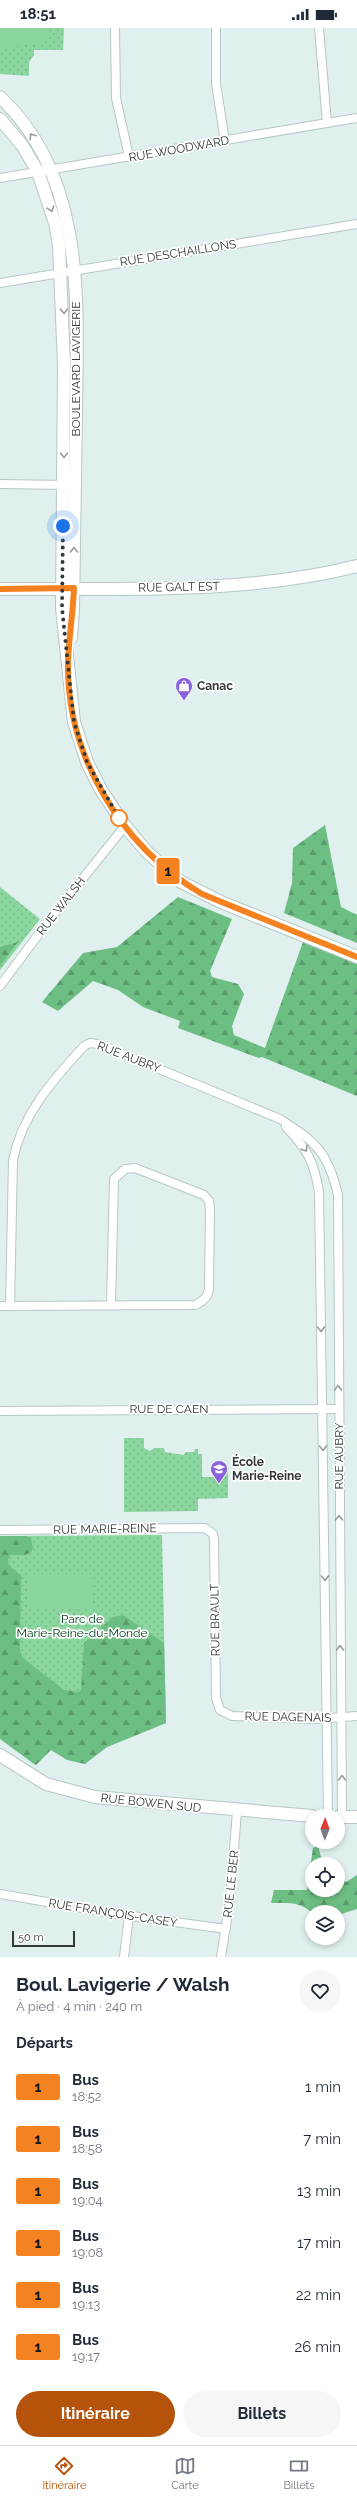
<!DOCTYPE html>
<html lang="fr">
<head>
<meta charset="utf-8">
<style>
  body { margin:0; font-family:Raleway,sans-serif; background:#f6f6f7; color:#1f2937; height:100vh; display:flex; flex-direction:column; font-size:15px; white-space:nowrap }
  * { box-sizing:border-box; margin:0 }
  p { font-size:13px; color:#747a83 }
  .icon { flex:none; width:22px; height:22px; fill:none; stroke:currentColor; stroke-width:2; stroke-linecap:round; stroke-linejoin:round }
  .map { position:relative; height:1929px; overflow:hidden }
  .drawer { display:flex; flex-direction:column; background:#fff; flex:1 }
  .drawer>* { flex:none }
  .badge { padding:0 8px; border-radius:3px; font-size:14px; line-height:26px }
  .needle { width:26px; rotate:1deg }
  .tools { position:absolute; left:305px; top:1781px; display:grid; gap:8px }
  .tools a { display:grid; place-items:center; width:40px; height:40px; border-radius:50%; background:#fff; box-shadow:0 2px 6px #0003; font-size:20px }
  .scale { position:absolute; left:12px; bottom:10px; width:63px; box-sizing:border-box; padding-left:4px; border:2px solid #333939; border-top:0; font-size:11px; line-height:14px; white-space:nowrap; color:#333939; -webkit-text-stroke:3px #fff; paint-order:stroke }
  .you { position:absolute; width:20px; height:20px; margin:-10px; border:3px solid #fff; border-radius:50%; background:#1a73e8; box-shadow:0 0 0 6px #1a73e833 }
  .map>.badge { position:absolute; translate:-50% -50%; box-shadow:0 0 0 2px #fff }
  h2 { padding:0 16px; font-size:15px; line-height:36px }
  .round { display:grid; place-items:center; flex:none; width:42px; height:42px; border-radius:21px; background:#f6f6f7 }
  .summary { display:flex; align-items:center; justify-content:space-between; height:68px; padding:0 16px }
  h1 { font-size:19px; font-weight:700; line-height:30px }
  .button { display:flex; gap:8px; margin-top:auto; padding:8px 16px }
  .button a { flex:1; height:46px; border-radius:24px; background:#b45309; color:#fff; font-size:16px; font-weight:700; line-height:46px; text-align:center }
  .button a+a { background:#f6f6f7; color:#1f2937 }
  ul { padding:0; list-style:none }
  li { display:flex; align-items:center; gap:12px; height:52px; padding:0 16px }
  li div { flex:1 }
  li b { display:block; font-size:15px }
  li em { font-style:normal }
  li .badge { min-width:44px; font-weight:700; text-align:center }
  .status { display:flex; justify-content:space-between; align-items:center; height:28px; padding:0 20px; background:#fff; direction:ltr }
  .status svg { height:11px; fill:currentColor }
  .menu { display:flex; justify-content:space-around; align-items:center; height:56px; border-top:1px solid #e0e1e3; background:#fff; font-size:11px; color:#747a83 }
  .menu a { display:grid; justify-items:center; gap:2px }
  .menu .current { color:#b45309 }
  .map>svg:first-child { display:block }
  .green { fill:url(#green-dots) }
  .forest { fill:url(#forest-firs) }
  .pitch { fill:#8bd69e }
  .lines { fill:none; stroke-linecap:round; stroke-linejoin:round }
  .street-casing { stroke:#b7c7c6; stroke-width:10 }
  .secondary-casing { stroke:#b7c7c6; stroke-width:14 }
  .street { stroke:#fff; stroke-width:8 }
  .secondary { stroke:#fff; stroke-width:12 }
  .oneway { stroke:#999c9c }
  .line-casing { stroke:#fff; stroke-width:9 }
  .line { stroke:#f58220; stroke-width:6 }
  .walk { stroke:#333939; stroke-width:4; stroke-dasharray:0 7.2 }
  .stop-dot { fill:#fff; stroke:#f58220; stroke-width:2 }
  .labels { text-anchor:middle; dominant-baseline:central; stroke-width:3.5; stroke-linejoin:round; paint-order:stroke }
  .street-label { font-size:12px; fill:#333939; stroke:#fff }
  .poi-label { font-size:12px; font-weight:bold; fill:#333939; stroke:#fff; text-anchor:start }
  .park-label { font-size:12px; fill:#00401b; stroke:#fff }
</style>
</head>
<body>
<div class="status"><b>18:51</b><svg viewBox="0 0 49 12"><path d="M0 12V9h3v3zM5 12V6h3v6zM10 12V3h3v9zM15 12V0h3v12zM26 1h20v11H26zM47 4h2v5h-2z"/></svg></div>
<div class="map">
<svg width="357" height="1929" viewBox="0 0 357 1929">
  <defs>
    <pattern id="green-dots" width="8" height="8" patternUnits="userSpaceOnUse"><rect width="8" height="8" fill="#8bd69e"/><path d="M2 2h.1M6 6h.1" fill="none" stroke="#78b889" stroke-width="1.8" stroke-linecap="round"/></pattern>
    <pattern id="forest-firs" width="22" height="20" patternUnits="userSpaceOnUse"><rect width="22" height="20" fill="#6dbe83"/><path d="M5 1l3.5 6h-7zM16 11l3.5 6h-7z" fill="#5a9b6c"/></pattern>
  </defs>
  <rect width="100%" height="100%" fill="#dff0ef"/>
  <!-- green -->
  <g class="green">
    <path d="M 0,0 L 64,0 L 63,22 L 34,22 L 34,27 L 29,34 L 29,48 L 0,46 Z"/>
    <path d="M 0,859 L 40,891 L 0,942 Z"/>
    <path d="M 124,1410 L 144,1410 L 144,1420 L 150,1423 L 154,1420 L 164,1420 L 165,1424 L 184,1427 L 185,1424 L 194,1424 L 195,1421 L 198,1421 L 198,1426 L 202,1426 L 202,1449 L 219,1449 L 219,1440 L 228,1440 L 228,1470 L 198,1471 L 198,1483 L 124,1484 Z"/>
    <path d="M 162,1507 L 166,1695 L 107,1719 L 0,1638 L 0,1508 Z"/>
  </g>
  <!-- forest -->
  <g class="forest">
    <path d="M 325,797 L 341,879 L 357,887 L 357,915 L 284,885 L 292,855 L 293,820 Z"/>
    <path d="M 178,869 L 232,891 L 210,943 L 212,949 L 238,956 L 244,966 L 232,998 L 234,1007 L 265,1020 L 303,914 L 357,936 L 357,1068 L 262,1029 L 259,1030 L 178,1000 L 180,993 L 143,979 L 118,962 L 93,953 L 58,983 L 42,974 L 83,925 L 117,919 Z"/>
    <path d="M 18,914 L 0,938 L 0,919 Z"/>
    <path d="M 0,1508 L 26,1508 L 31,1510 L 33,1520 L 31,1524 L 25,1527 L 10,1527 L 8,1531 L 9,1538 L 21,1547 L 20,1623 L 23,1630 L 64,1662 L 78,1664 L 81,1662 L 84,1615 L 113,1589 L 123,1587 L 164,1615 L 166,1695 L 107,1719 L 85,1736 L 67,1732 L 51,1722 L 36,1737 L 34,1736 L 0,1711 Z"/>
    <path d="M 318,1818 L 323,1836 L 312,1836 L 312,1862 L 338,1862 L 338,1849 L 346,1854 L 357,1847 L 357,1881 L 338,1887 L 338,1884 L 312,1885 C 300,1873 287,1875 271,1875 L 274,1862 L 307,1862 L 313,1820 Z"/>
  </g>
  <!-- pitch -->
  <g class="pitch">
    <path d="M 0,0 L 49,0 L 51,9 L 48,10 L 49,13 L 0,21 Z"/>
    <path d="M 28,1546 L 94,1546 L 93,1580 L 28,1580 Z"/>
  </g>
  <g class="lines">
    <defs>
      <g id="street">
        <path d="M 115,0 L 116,70 L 129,129"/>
        <path d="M 216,0 L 216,56 L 225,113"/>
        <path d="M 319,0 L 327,95"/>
        <path d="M 0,150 L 357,90"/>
        <path d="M 0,255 L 357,196"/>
        <path d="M 0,456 L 67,457"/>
        <path d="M 0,958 L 47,895 L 125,798"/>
        <path d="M 286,1099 C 307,1121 314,1133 319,1164 L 328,1788"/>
        <path d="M 0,1278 L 195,1277 C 202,1274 208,1270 209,1261 L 210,1181 L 209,1173 L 204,1167 L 135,1140 L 125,1141 L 114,1151 L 111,1276"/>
        <path d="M 10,1278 L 13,1132 C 22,1086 53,1052 84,1018 L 90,1015 L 99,1016 L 280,1091 C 316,1114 328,1124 338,1167 L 342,1789"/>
        <path d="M 0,1383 L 339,1381"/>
        <path d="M 0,1502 L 205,1500 L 213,1506 L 214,1511 L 216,1670 L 220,1682 L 232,1688 L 316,1691 L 357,1688"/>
        <path d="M 0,1866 L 117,1886 L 226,1901"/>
        <path d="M 124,1929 L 129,1888"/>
        <path d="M 221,1929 L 230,1872 L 237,1783"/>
      </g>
      <g id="secondary">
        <path d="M 0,69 C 87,150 77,277 76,385 C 75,450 74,515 73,581 L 71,610"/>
        <path d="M 0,91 L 22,117 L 38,144 L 55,195 L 59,217 L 64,337 L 62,580 L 74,694 L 87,734 L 101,762 L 125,798 L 147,824 L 181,854 L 221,874 L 357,929"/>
        <path d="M 0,561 C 119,560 241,567 357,538"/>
        <path d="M 0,1727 L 46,1756 L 95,1769 L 312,1788"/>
        <path d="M 338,1789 L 357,1789"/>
      </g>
    </defs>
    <!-- street casing -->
    <use href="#street" class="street-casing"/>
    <!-- secondary casing -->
    <use href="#secondary" class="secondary-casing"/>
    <!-- street -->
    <use href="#street" class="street"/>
    <!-- secondary -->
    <use href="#secondary" class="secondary"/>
  </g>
  <!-- one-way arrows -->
  <defs><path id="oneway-chevron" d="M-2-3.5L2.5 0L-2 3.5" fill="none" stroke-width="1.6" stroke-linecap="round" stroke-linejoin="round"/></defs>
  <g class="oneway">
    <use href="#oneway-chevron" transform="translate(32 108) rotate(-123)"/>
    <use href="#oneway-chevron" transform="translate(51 181) rotate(72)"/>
    <use href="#oneway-chevron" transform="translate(64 283) rotate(88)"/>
    <use href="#oneway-chevron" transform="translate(64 427) rotate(90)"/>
    <use href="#oneway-chevron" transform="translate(74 522) rotate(-90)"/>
    <use href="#oneway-chevron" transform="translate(305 1121) rotate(58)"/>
    <use href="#oneway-chevron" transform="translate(321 1301) rotate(89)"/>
    <use href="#oneway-chevron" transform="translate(338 1360) rotate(-92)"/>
    <use href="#oneway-chevron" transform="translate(323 1420) rotate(89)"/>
    <use href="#oneway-chevron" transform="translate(339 1490) rotate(-90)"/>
    <use href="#oneway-chevron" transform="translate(325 1550) rotate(89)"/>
    <use href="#oneway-chevron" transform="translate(340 1620) rotate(-90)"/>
    <use href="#oneway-chevron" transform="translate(342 1750) rotate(-91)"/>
  </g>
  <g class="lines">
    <defs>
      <path id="line" d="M 0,561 L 74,560 C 73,585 69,609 68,633 C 66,728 121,818 202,866 L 357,929"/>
    </defs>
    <!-- line casing -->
    <use href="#line" class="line-casing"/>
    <!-- line -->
    <use href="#line" class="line"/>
    <!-- walk -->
    <path class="walk" d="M 63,498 L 62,580 L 74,694 L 87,734 L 119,790"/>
  </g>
  <!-- icons -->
  <defs>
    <symbol id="shop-pin" viewBox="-11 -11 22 30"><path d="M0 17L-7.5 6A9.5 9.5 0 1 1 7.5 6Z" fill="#8961db" stroke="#fff"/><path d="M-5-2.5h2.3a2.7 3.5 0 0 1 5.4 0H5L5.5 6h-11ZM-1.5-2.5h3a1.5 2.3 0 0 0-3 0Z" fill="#fff"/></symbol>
    <symbol id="school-pin" viewBox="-11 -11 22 30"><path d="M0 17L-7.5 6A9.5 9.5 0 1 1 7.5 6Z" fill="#8961db" stroke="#fff"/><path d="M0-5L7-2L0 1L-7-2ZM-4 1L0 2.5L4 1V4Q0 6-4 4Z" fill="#fff"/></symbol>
  </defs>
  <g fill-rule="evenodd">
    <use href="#shop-pin" x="174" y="648" width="20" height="27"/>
    <use href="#school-pin" x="209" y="1431" width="20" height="27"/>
  </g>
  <!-- markers -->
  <circle class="stop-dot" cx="119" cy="790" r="8"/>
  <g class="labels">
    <!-- street labels -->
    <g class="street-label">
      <text transform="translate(179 121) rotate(-10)">RUE WOODWARD</text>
      <text transform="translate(178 225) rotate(-9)">RUE DESCHAILLONS</text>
      <text transform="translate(76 341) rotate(-90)">BOULEVARD LAVIGERIE</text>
      <text transform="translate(179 559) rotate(-1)">RUE GALT EST</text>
      <text transform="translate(61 878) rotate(-52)">RUE WALSH</text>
      <text transform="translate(129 1029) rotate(21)">RUE AUBRY</text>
      <text x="169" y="1381">RUE DE CAEN</text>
      <text transform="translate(339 1428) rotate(-90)">RUE AUBRY</text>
      <text transform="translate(105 1501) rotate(-1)">RUE MARIE-REINE</text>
      <text transform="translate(215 1592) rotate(-91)">RUE BRAULT</text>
      <text transform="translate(288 1689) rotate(1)">RUE DAGENAIS</text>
      <text transform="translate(151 1775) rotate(6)">RUE BOWEN SUD</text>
      <text transform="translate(231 1856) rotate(-84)">RUE LE BER</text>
      <text transform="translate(113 1885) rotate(9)">RUE FRANÇOIS-CASEY</text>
    </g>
    <!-- poi labels -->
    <g class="poi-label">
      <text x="197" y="658">Canac</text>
      <text x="232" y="1434">École<tspan x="232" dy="14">Marie-Reine</tspan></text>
    </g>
    <!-- park labels -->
    <g class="park-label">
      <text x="82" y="1591">Parc de<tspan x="82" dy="14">Marie-Reine-du-Monde</tspan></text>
    </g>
  </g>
</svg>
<div class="tools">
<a><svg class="needle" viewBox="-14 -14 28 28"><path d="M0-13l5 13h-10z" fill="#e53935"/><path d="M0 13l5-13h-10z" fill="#747a83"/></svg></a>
<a><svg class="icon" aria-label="locate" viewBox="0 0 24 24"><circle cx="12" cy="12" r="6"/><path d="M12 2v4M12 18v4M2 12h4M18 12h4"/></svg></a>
<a><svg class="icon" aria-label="layers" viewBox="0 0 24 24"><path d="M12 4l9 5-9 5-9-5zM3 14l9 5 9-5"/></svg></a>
</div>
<div class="scale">50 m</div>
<div class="you" style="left:63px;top:498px"></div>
<b class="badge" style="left:168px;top:843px;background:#f58220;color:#111">1</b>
</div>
<section class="drawer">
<div class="summary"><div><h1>Boul. Lavigerie / Walsh</h1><p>À pied · 4 min · 240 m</p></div><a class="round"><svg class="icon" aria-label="heart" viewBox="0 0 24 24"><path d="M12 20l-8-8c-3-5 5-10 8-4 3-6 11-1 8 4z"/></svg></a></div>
<h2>Départs</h2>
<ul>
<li><span class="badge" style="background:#f58220;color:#111">1</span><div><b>Bus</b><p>18:52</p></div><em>1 min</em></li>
<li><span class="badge" style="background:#f58220;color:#111">1</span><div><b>Bus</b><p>18:58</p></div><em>7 min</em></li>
<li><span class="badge" style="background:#f58220;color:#111">1</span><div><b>Bus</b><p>19:04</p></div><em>13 min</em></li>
<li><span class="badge" style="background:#f58220;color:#111">1</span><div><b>Bus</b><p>19:08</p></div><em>17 min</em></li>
<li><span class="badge" style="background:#f58220;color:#111">1</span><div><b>Bus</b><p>19:13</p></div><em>22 min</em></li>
<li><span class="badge" style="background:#f58220;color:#111">1</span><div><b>Bus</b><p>19:17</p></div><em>26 min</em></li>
</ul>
<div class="button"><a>Itinéraire</a><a>Billets</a></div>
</section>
<nav class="menu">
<a class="current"><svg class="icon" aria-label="directions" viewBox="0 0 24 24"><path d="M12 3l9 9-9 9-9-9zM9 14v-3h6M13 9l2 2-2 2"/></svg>Itinéraire</a>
<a><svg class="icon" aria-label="map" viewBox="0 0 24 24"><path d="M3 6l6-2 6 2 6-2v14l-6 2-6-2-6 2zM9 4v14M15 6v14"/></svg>Carte</a>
<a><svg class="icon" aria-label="tickets" viewBox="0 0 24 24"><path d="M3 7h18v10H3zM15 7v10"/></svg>Billets</a>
</nav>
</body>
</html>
